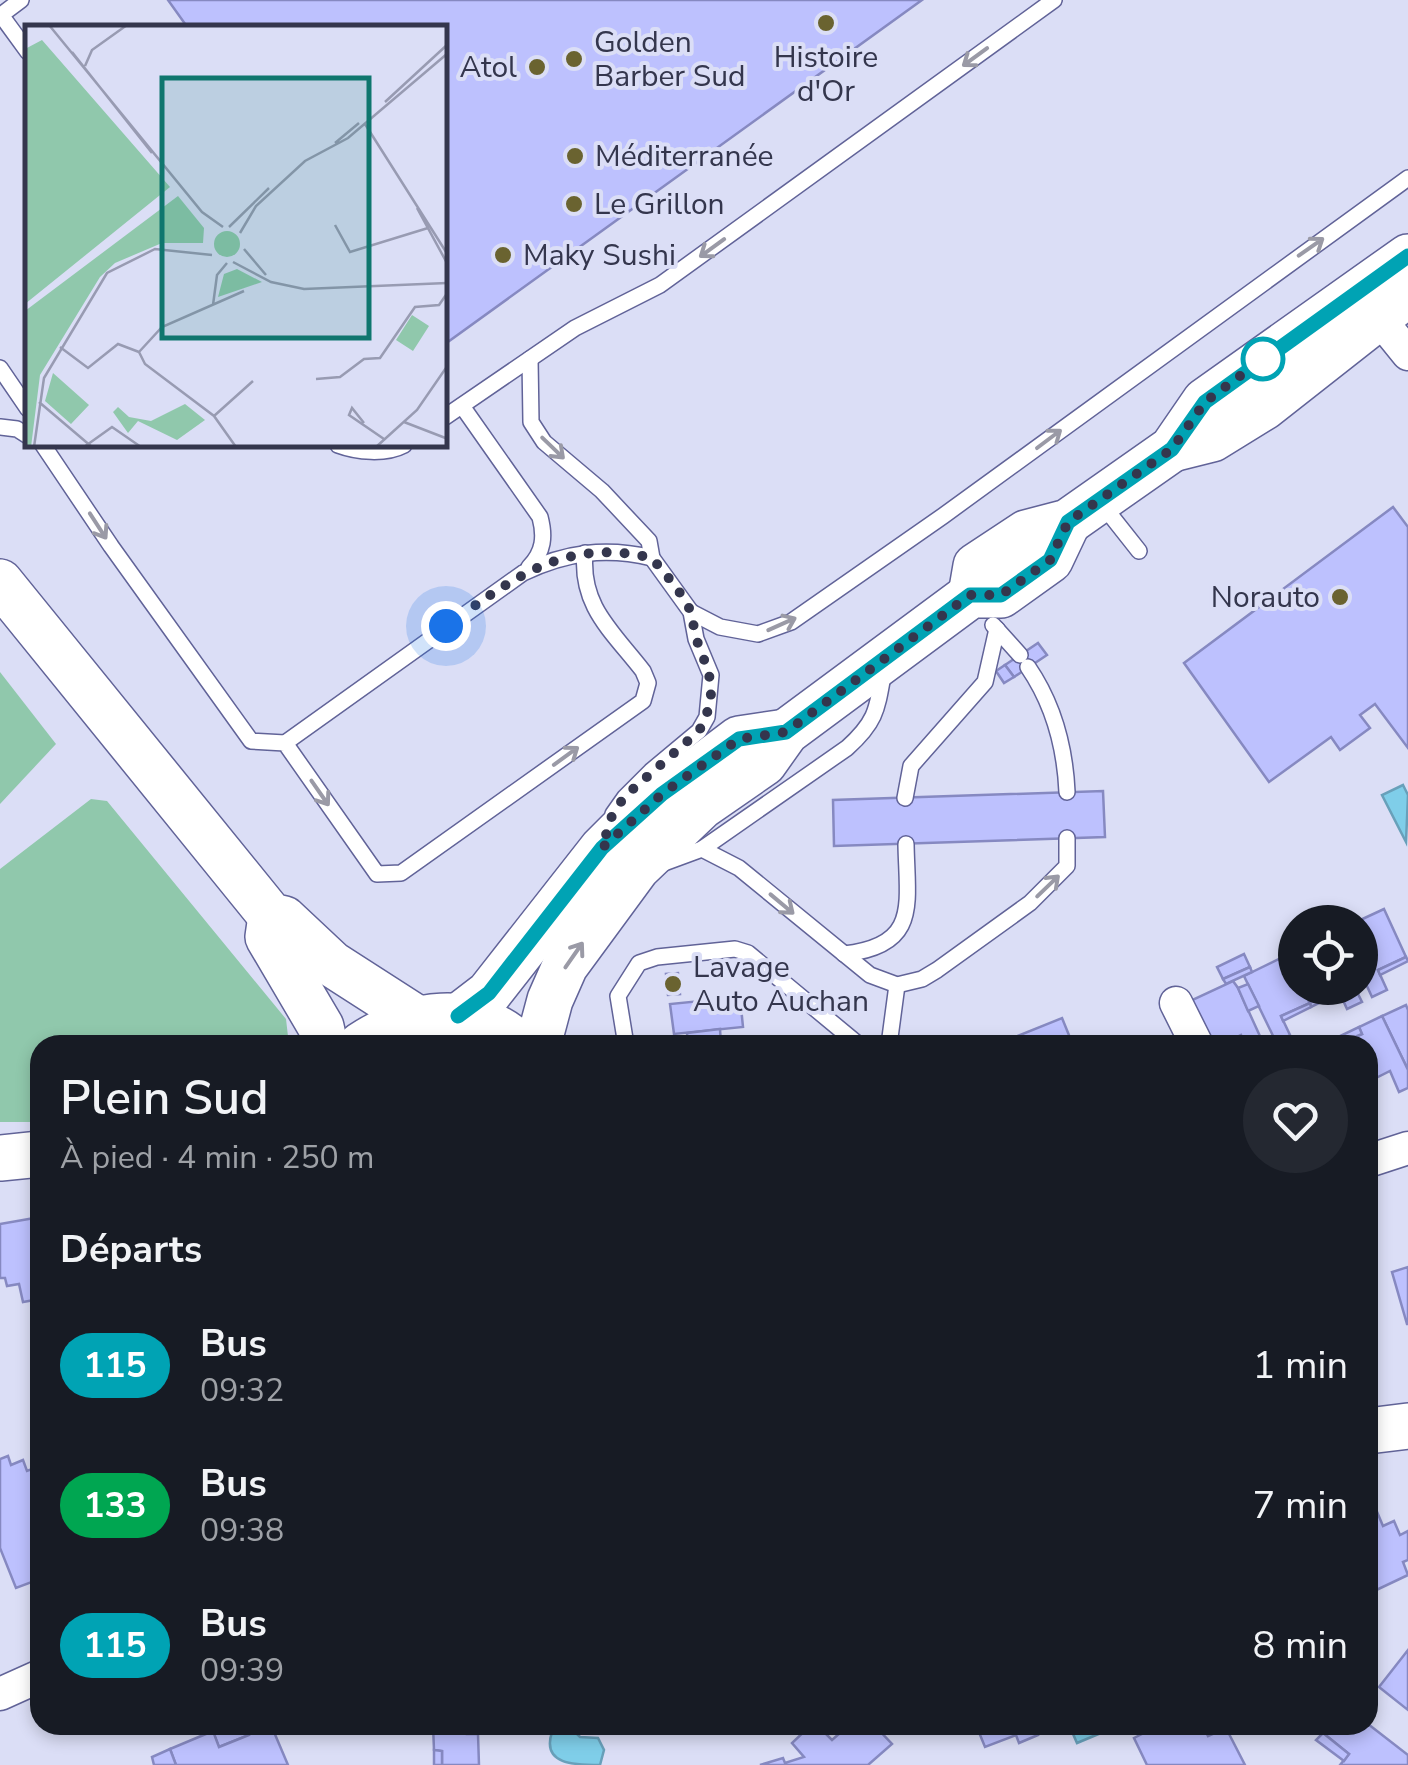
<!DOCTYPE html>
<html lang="fr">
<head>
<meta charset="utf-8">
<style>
  body { margin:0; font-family:"Nunito Sans",sans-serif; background:#242831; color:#f1f3f6; height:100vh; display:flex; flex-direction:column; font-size:38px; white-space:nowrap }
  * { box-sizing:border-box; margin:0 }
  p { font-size:32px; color:#9ea1a6 }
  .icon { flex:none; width:55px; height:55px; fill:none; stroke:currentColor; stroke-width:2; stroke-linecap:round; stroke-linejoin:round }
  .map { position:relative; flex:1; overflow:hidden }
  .drawer { position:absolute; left:30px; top:1035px; width:1348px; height:700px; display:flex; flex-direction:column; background:#171b24; border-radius:30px; box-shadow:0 5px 15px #0003 }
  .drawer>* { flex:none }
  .badge { padding:0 20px; border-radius:32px; font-size:35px; line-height:65px }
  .fabs { position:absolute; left:1278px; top:905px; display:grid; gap:20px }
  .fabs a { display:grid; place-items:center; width:100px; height:100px; border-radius:50%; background:#171b24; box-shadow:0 5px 15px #0003; font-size:50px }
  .you { position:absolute; width:50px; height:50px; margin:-25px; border:8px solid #fff; border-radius:50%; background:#1a73e8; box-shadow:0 0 0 15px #1a73e833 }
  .map>.badge { position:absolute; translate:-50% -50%; box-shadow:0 0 0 5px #fff }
  h2 { padding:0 30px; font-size:38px; line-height:90px }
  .round { display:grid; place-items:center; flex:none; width:105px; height:105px; border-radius:52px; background:#242831 }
  .summary { display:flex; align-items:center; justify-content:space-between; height:170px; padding:0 30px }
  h1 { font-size:48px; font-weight:600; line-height:75px }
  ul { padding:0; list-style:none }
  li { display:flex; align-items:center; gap:30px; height:140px; padding:0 30px }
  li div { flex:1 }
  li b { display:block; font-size:38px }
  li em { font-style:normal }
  li .badge { min-width:110px; font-weight:700; text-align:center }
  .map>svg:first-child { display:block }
  .green { fill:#90c8ac }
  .water { fill:#7fcee9; stroke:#68a0ba; stroke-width:2.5 }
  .building { fill:#bdc1fe; stroke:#8689c1; stroke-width:2.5 }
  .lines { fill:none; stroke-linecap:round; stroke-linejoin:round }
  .lane-casing { stroke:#616398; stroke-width:18 }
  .street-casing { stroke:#616398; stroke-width:35 }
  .secondary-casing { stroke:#616398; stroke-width:48 }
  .lane { stroke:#fff; stroke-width:15 }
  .street { stroke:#fff; stroke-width:32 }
  .secondary { stroke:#fff; stroke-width:45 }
  .oneway { stroke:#9a9aa6 }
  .line-casing { stroke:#fff; stroke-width:22 }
  .line { stroke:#00a3b4; stroke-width:15 }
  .walk { stroke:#34364d; stroke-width:10; stroke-dasharray:0 18 }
  .poi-dot { fill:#6a6330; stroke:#dbdef6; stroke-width:4 }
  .stop-dot { fill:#fff; stroke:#00a3b4; stroke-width:5 }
  .labels { text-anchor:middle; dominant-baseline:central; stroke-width:8; stroke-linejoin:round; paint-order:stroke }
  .poi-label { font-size:30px; fill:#34364d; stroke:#dbdef6; text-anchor:start }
  .inset-road { fill:none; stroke:#989bb2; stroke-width:2.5 }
  .view { fill:#0f766e; fill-opacity:0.15; stroke:#0f766e; stroke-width:5 }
  .inset-edge { fill:none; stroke:#34364d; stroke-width:5 }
</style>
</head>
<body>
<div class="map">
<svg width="1408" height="1765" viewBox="0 0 1408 1765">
  <rect width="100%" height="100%" fill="#dbdef6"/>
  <!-- green -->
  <g class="green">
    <path d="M 0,672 L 56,744 L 0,804 Z"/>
    <path d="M 91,799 L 107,801 L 286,1019 L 289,1045 L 40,1045 L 40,1122 L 0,1122 L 0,869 Z"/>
  </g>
  <!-- water -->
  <g class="water">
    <path d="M 1403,785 L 1408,795 L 1406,842 L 1382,795 Z"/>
    <path d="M 1074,1725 L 1120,1725 L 1077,1743 L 1070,1727 Z"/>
    <path d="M 569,1726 L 580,1737 L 598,1738 L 604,1750 L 600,1765 C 575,1765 541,1765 552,1732 Z"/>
  </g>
  <!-- building -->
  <g class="building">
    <path d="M 168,0 L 922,0 L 445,344 L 445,28 L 188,28 Z"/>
    <path d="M 1393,507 L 1408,527 L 1408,748 L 1375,704 L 1360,715 L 1370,728 L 1340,750 L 1331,737 L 1269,782 L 1184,663 Z"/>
    <path d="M 1038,643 L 1047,655 L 1014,677 L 1005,665 Z"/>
    <path d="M 1005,665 L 1014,677 L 1004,683 L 996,671 Z"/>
    <path d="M 1103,791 L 1105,837 L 834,846 L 833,800 Z"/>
    <path d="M 1340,909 L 1346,921 L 1315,922 L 1314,921 Z"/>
    <path d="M 1384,909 L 1406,957 L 1378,970 L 1387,990 L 1372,997 L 1360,971 L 1360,922 L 1356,922 Z"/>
    <path d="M 1244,954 L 1250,967 L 1223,979 L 1217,967 Z"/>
    <path d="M 1287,955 L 1295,972 L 1295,988 L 1302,988 L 1310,1003 L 1281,1016 L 1290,1035 L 1276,1042 L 1244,976 Z"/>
    <path d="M 1406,957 L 1408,961 L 1380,975 L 1378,970 Z"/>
    <path d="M 1250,967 L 1252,972 L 1226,984 L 1223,979 Z"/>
    <path d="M 678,973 L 680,994 L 668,995 L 666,974 Z"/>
    <path d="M 1233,981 L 1238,988 L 1264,1045 L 1246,1045 L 1241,1035 L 1221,1045 L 1211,1045 L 1190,1001 Z"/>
    <path d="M 1248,984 L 1259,1006 L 1248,1011 L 1238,988 Z"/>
    <path d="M 1302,988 L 1355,988 L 1362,1002 L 1347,1009 L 1338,989 L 1310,1003 Z"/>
    <path d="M 1338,989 L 1340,993 L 1311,1007 L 1310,1003 Z"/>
    <path d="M 740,997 L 743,1027 L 674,1034 L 670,1004 Z"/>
    <path d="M 1310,1003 L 1311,1007 L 1283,1021 L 1281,1016 Z"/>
    <path d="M 1406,1005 L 1408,1010 L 1408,1070 L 1382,1016 Z"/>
    <path d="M 1382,1016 L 1408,1070 L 1408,1088 L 1399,1092 L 1390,1071 L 1368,1082 L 1368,1045 L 1343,1042 L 1362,1034 L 1359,1027 Z"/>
    <path d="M 1062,1018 L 1073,1045 L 995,1045 Z"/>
    <path d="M 1359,1027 L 1362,1034 L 1343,1042 L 1340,1036 Z"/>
    <path d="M 720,1029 L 721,1045 L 688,1045 L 687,1033 Z"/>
    <path d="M 40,1217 L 40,1299 L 23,1302 L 19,1284 L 7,1286 L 5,1278 L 0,1278 L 0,1224 Z"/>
    <path d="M 1408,1267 L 1408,1324 L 1407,1324 L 1392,1272 Z"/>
    <path d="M 8,1456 L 11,1465 L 23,1460 L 27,1471 L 40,1466 L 40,1579 L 16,1588 L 0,1548 L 0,1459 Z"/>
    <path d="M 1375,1507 L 1383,1526 L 1394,1521 L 1400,1535 L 1408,1531 L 1408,1560 L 1403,1562 L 1408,1575 L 1368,1594 L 1368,1511 Z"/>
    <path d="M 1408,1650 L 1408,1710 L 1379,1687 Z"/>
    <path d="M 1368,1724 L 1408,1755 L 1408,1765 L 1340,1765 L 1349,1754 L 1323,1733 L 1330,1725 Z"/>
    <path d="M 210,1725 L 246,1725 L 249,1735 L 219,1747 Z"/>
    <path d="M 246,1725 L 271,1725 L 288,1765 L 176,1765 L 170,1749 L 213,1731 L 219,1747 L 249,1735 Z"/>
    <path d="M 433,1725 L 467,1725 L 467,1734 L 478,1734 L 479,1765 L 442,1765 L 442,1751 L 434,1750 Z"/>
    <path d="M 811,1725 L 817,1725 L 832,1740 L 849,1725 L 874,1725 L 892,1744 L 868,1765 L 760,1765 L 783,1758 L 785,1763 L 804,1757 L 792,1743 Z"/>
    <path d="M 976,1725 L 1034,1725 L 1038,1735 L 1019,1743 L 1016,1735 L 985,1747 Z"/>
    <path d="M 1160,1725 L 1206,1725 L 1203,1726 L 1208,1736 L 1226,1728 L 1245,1765 L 1147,1765 L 1134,1738 Z"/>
    <path d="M 1323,1733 L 1349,1754 L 1344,1761 L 1316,1740 Z"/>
    <path d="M 170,1749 L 176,1765 L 154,1765 L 152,1757 Z"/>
    <path d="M 434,1750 L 442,1751 L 442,1765 L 434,1765 Z"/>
  </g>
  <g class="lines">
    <defs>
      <g id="lane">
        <path d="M 21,0 L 1,15 L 28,52"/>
        <path d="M 530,359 L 531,422 L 544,442 L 602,491 L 649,541 L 652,558 L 691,612 L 696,639 L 711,675 L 707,717 L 699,731 L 651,771 L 625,797 L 613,814"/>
        <path d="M 0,368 L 28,409"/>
        <path d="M 462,406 L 540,517 C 545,536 544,552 529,567"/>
        <path d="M 445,417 L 575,328 L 660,285 L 1054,0"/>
        <path d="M 0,427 L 17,429 L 28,436"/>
        <path d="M 43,445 L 111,546 L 251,741 L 285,743 L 377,874 L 401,873 L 643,701 L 648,683 L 643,671 C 612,631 580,606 585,553"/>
        <path d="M 338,445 C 357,452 385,455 404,445"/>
        <path d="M 1101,503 L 1139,551"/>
        <path d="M 691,612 L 720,627 L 758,634 L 791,622 L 943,516 L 1408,178"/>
        <path d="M 993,625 L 1020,655"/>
        <path d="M 1028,667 C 1054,705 1065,748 1067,792"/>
        <path d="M 285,743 L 523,573 C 566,552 606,547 652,558"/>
        <path d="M 905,798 L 911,766 L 985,682 L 997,629"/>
        <path d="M 702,849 L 739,868 L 870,975 L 897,985 L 922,979 L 937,970 L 1030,903 L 1067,866 L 1067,838"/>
        <path d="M 664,863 L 702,849 L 847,748 C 877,721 877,709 884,670"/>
        <path d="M 844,954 C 920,946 907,904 906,844"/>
        <path d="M 626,1045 L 618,996 L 639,963 L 657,957 L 735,949 L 748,953 L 859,1045"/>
        <path d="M 889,1045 L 897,985"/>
      </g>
      <g id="street">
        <path d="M 1378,317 L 1408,354"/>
        <path d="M 1176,1003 L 1197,1045"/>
        <path d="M 1368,1161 L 1408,1148"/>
        <path d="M 0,1694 L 40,1676"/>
      </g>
      <g id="secondary">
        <path d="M 1172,449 L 1212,439 L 1264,407 L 1408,294"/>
        <path d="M 0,582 L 271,916 L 284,919 L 332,964 L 416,1018"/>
        <path d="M 971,595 L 976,566 L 1026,533 L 1068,522 L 1172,449 L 1205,401 L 1408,257"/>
        <path d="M 271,916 L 268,937 L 321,1027 L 325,1045"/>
        <path d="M 459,1016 L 489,993 L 602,849 L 629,822 L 739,739 L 786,732"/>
        <path d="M 361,1045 C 410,1012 473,1001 520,1045"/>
        <path d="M 538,1045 L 550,1000 L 565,966 L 637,868 L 702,806 L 764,763 L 786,732 L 971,595 L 1001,595 L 1050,560 L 1068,522"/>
        <path d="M 0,1158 L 40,1154"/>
        <path d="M 1368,1431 L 1408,1426"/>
      </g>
    </defs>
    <!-- lane casing -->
    <use href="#lane" class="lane-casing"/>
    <!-- street casing -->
    <use href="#street" class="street-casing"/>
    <!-- secondary casing -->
    <use href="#secondary" class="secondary-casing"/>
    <!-- lane -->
    <use href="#lane" class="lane"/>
    <!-- street -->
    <use href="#street" class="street"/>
    <!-- secondary -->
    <use href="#secondary" class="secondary"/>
  </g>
  <!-- one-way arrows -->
  <defs><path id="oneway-shaft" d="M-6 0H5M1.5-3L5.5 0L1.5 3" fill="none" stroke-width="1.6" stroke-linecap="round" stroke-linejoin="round" transform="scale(2.5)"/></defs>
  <g class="oneway">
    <use href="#oneway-shaft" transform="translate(975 57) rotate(144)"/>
    <use href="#oneway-shaft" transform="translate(1311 247) rotate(-35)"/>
    <use href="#oneway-shaft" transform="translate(712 248) rotate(144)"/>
    <use href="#oneway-shaft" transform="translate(1049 439) rotate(-37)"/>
    <use href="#oneway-shaft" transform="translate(553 448) rotate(44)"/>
    <use href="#oneway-shaft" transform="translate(98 526) rotate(57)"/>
    <use href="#oneway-shaft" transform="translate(782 624) rotate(-24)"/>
    <use href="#oneway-shaft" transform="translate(566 756) rotate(-36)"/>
    <use href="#oneway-shaft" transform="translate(320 793) rotate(55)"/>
    <use href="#oneway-shaft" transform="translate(1048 886) rotate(-44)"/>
    <use href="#oneway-shaft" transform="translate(782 904) rotate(40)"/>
    <use href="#oneway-shaft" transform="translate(574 955) rotate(-55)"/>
  </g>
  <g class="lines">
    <defs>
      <path id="line" d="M 458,1016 L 489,993 L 602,848 L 662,794 L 739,739 L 786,732 L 970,595 L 1001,595 L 1050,560 L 1068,522 L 1172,449 L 1205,402 L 1408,256"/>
    </defs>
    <!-- line casing -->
    <use href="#line" class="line-casing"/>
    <!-- line -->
    <use href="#line" class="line"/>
    <!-- walk -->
    <path class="walk" d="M 446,626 C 514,578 564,537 652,558 C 665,574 681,591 690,610 C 694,619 693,631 697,641 C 711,678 719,692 699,731 L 624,797 L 611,818 L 602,848 L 662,794 L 739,739 L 786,732 L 970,595 L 1001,595 L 1050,560 L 1068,522 L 1172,449 L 1205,402 L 1267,356 L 1263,359"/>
  </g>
  <!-- markers -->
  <g class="poi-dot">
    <circle cx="826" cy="23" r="10"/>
    <circle cx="574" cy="59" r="10"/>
    <circle cx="537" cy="67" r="10"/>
    <circle cx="575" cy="156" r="10"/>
    <circle cx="574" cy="204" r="10"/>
    <circle cx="503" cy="255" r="10"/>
    <circle cx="1340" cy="597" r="10"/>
    <circle cx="673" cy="984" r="10"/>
  </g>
  <circle class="stop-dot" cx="1263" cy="359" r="20"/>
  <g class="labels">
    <!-- poi labels -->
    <g class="poi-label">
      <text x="594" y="42">Golden<tspan x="594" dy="34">Barber Sud</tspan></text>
      <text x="826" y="57" text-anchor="middle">Histoire<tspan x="826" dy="34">d'Or</tspan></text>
      <text x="517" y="67" text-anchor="end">Atol</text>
      <text x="595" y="156">Méditerranée</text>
      <text x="594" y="204">Le Grillon</text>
      <text x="523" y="255">Maky Sushi</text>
      <text x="1320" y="597" text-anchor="end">Norauto</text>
      <text x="693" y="967">Lavage<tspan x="693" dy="34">Auto Auchan</tspan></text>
    </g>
  </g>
  <!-- overview -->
  <g transform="translate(25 25)">
    <rect width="422" height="422" fill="#dbdef6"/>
    <path d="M 17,15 L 145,162 L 0,279 L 0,24 ZM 153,171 L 179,203 L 178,218 L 137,218 L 90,238 L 75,252 L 15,350 L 6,422 L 0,422 L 0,286 ZM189 219a13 13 0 1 1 26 0a13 13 0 1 1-26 0ZM 212,244 L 237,257 L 193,272 L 199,249 ZM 387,290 L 404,301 L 388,326 L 371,315 ZM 28,348 L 64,380 L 46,399 L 20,376 ZM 160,379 L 180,395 L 152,415 L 113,396 L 103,408 L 88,387 L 93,382 L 104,392 L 126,396 Z" fill="#90c8ac"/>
    <path class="inset-road" d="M 24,0 L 177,187 L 198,202M 47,27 L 127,128M 60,41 L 67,25 L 102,0M 360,77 L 423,19M 340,99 L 423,230M 310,118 L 334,98M 392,183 L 423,240M 310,200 L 325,227 L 403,203M 204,202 L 244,163M 215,208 L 231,181 L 280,136 L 323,113 L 423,28M 219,224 L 241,250M 208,237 L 246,257 L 279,264 L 422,258M 188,280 L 192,250 L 202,238M 35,322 L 63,343 L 93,319 L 114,327M 114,327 L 120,339 L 189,391 L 211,422M 114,327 L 137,302 L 219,266M 291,354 L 315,352 L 339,334 L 355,333 L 390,282 L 414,280 L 423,267M 14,377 L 67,422M 189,391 L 228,356M 379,397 L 423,414M 339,398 L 327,383 L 324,390 L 359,414M 9,422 L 19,353 L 82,248 L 130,224 L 187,230M 59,422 L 87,402 L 116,422M 351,422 L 392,385 L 423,340"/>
    <path class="view" d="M 137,53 L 344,53 L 344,313 L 137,313 Z"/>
    <rect width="422" height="422" class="inset-edge"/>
  </g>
</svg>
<div class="fabs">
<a><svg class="icon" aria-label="locate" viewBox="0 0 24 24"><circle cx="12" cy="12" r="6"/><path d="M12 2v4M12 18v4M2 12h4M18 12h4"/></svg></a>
</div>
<div class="you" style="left:446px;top:626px"></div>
<section class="drawer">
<div class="summary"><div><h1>Plein Sud</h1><p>À pied · 4 min · 250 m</p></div><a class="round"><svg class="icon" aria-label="heart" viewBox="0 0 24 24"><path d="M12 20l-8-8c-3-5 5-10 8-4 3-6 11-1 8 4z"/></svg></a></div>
<h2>Départs</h2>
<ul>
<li><span class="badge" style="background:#00a3b4;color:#fff">115</span><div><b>Bus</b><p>09:32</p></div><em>1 min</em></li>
<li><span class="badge" style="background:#00a651;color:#fff">133</span><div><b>Bus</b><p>09:38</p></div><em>7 min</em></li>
<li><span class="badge" style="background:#00a3b4;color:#fff">115</span><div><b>Bus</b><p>09:39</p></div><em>8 min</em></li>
</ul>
</section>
</div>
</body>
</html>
